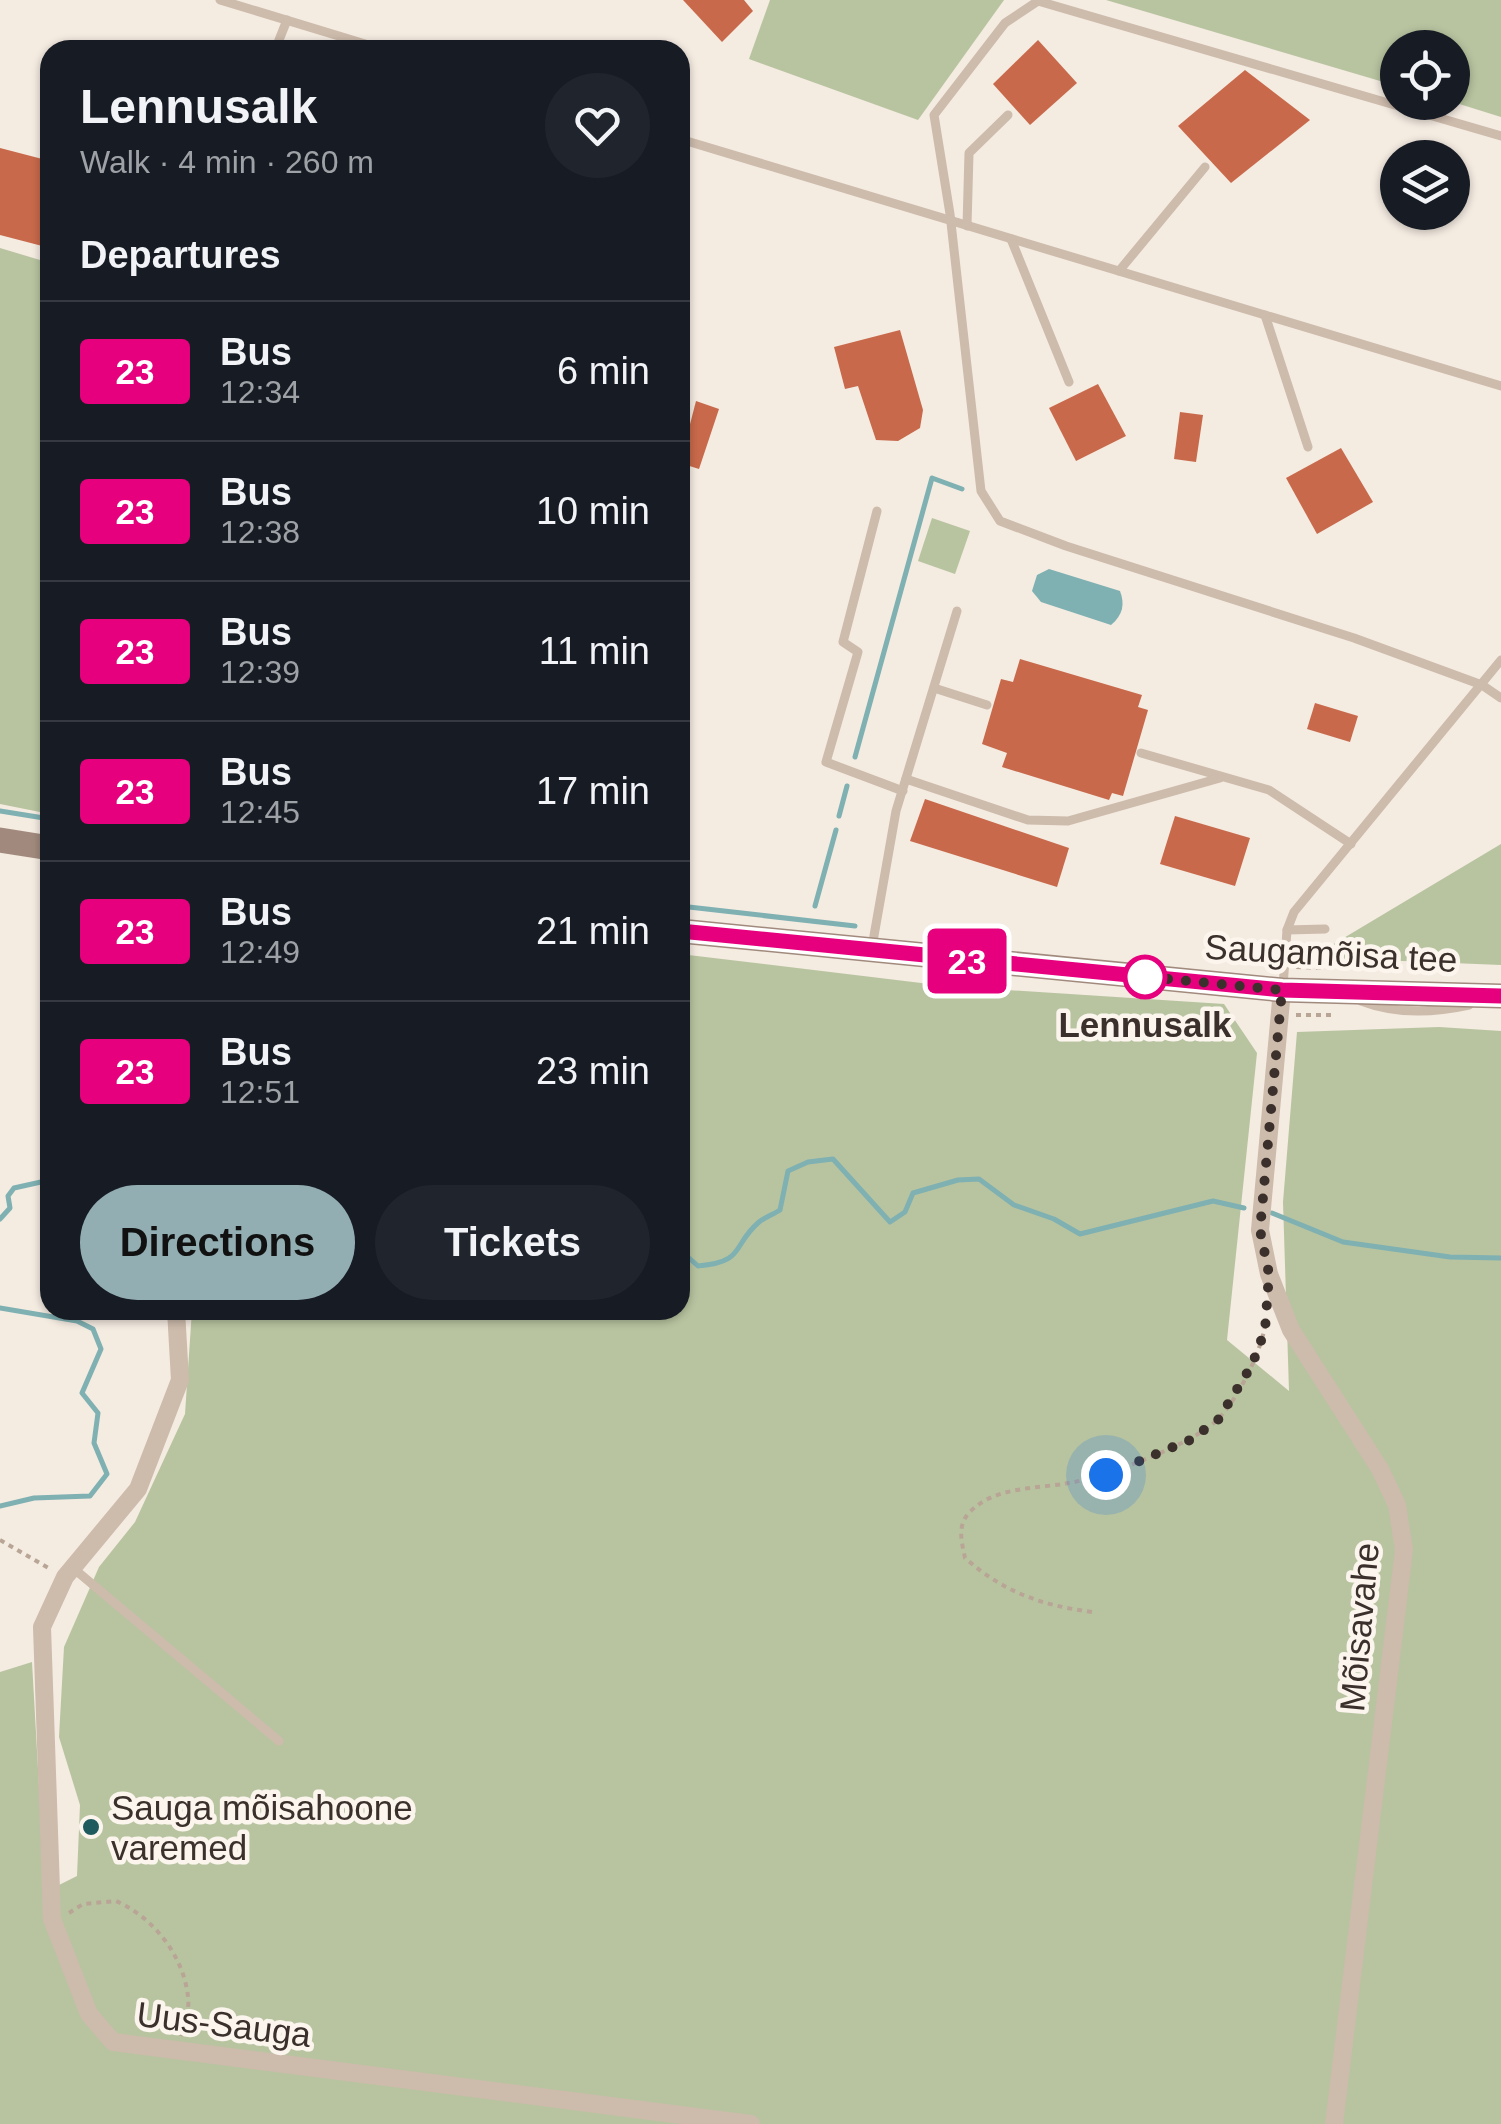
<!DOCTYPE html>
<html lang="en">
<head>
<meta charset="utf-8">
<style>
  body { margin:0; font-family:Arial,sans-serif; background:#20242c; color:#f1f3f6; height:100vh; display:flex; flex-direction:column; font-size:38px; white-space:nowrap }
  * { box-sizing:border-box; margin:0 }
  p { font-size:32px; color:#9ea1a6 }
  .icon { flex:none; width:55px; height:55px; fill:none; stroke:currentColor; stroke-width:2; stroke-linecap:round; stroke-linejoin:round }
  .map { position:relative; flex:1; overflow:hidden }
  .side { position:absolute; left:40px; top:40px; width:650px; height:1280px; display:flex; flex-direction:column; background:#171b24; border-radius:30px; box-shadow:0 2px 8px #0004 }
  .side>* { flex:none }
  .badge { padding:0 20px; border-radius:8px; font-size:35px; line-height:65px }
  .buttons { position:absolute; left:1380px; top:30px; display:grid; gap:20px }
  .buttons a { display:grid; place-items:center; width:90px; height:90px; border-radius:50%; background:#171b24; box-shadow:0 2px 8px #0004; font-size:50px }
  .you { position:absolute; width:50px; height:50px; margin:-25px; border:8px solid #fff; border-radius:50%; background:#1a73e8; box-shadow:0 0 0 15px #1a73e833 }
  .map>.badge { position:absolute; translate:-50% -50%; box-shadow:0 0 0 5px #fff }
  h2 { padding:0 40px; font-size:38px; line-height:90px }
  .round { display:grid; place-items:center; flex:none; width:105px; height:105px; border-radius:52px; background:#20242c }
  .overview { display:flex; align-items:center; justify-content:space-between; height:170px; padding:0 40px }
  h1 { font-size:48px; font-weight:800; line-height:75px }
  .button { display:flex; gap:20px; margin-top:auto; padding:20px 40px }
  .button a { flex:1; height:115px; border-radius:60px; background:#92aeb2; color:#111; font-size:40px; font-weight:800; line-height:115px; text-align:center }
  .button a+a { background:#20242c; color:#f1f3f6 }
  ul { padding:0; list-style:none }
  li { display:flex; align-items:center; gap:30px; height:140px; padding:0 40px; border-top:2px solid #363941 }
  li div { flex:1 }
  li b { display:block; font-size:38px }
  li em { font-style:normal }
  li .badge { min-width:110px; font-weight:700; text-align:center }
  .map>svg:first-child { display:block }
  .green { fill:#b8c4a0 }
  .water { fill:#7fb0b2 }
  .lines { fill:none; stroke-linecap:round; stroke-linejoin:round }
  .stream { stroke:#7fb0b2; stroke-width:5 }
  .building { fill:#c8694b }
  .path { stroke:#b9a596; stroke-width:4; stroke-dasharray:5 5; stroke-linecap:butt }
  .lane { stroke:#cdbbac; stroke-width:9 }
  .street { stroke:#cdbbac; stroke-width:18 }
  .secondary { stroke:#a18a7d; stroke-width:25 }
  .line-casing { stroke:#fff; stroke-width:22 }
  .line { stroke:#e6007e; stroke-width:15 }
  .walk { stroke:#3b302b; stroke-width:10; stroke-dasharray:0 18 }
  .stop-dot { fill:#fff; stroke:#e6007e; stroke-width:5 }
  .poi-dot { fill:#1f5a5e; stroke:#fbf5ee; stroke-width:4 }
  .labels { text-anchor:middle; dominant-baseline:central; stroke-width:9; stroke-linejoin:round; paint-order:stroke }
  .street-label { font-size:35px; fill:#3b302b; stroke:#fbf5ee }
  .stop-label { font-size:35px; font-weight:bold; fill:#3b302b; stroke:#fbf5ee }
  .poi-label { font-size:35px; fill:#3b302b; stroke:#fbf5ee; text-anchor:start }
</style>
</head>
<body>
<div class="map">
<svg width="1501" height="2124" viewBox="0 0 1501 2124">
  <rect width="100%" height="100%" fill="#f4ebe1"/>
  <!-- green -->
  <g class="green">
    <path d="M 770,0 L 1004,0 L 918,120 L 749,59 Z"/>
    <path d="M 1106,0 L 1501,0 L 1501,117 L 1453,102 L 1452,48 L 1398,48 L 1397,86 Z"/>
    <path d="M 0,248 L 50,263 L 50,814 L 0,804 Z"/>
    <path d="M 932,518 L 970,531 L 955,574 L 918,561 Z"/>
    <path d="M 1501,844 L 1501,965 L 1304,957 L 1332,945 Z"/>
    <path d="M 680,954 L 946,986 L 1224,1004 L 1257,1053 L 1227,1340 L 1289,1391 L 1283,1202 L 1297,1032 L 1439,1027 L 1501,1031 L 1501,2124 L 0,2124 L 0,1672 L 32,1662 L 45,1892 L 77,1876 L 80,1805 L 59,1737 L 64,1647 L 99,1567 L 135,1522 L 185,1414 L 192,1310 L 680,1310 Z"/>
  </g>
  <!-- water -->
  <path class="water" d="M 1049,569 L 1120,591 C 1125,604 1123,615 1111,625 L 1041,602 L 1032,591 L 1037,575 Z"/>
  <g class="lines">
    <!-- stream -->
    <g class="stream">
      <path d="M 855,757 L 932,478 L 962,489"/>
      <path d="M 0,811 L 50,819"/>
      <path d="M 839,816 L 847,786"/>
      <path d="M 680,906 L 855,926"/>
      <path d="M 815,906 L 836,830"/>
      <path d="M 1272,1213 L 1343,1242 L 1450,1257 L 1501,1258"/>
      <path d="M 0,1219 L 10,1208 L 8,1196 L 14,1188 L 50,1180"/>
      <path d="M 680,1250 L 698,1266 C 746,1262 731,1246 759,1222 C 765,1217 774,1214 780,1210 L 788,1171 L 808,1162 L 833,1159 L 890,1222 L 905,1212 L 913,1193 L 958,1180 L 979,1179 L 1014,1205 L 1054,1219 L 1080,1234 L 1213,1201 L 1244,1208"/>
      <path d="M 0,1308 L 77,1321 L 93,1329 L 101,1349 L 82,1393 L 98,1413 L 94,1443 L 107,1474 L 90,1496 L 34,1498 L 0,1506"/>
    </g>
  </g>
  <!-- building -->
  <g class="building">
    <path d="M 683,0 L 744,0 L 753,11 L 722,42 Z"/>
    <path d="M 1038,40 L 1077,83 L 1030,125 L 993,84 Z"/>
    <path d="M 1245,70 L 1310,120 L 1231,183 L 1178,126 Z"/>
    <path d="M 0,148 L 50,161 L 50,248 L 0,235 Z"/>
    <path d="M 900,330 L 923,410 L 920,428 L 898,441 L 876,440 L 858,386 L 845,389 L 834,347 Z"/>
    <path d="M 1098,384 L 1126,436 L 1076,461 L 1049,408 Z"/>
    <path d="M 696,401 L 719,409 L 699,469 L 680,463 Z"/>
    <path d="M 1180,412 L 1203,415 L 1196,462 L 1174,459 Z"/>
    <path d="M 1341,448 L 1373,502 L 1317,534 L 1286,478 Z"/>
    <path d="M 1020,659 L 1142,695 L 1138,707 L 1148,710 L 1123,796 L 1112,793 L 1109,800 L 1002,767 L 1007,753 L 982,744 L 1001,679 L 1013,682 Z"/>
    <path d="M 1315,703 L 1358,716 L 1350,742 L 1307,729 Z"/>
    <path d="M 925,799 L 1069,848 L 1057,887 L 910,841 Z"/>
    <path d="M 1175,816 L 1250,838 L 1235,886 L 1160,864 Z"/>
  </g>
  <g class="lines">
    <!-- path -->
    <g class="path">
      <path d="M 1296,967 L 1326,968"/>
      <path d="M 1296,1015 L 1332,1015"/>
      <path d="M 0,1540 L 52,1570"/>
      <path d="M 1092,1612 C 1041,1605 1005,1593 965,1558 C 962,1543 957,1527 968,1514 C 993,1486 1036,1489 1069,1483 C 1104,1477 1191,1445 1216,1421 C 1237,1402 1264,1347 1266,1319"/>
      <path d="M 69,1913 L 83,1904 L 116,1901 C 153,1917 184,1956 188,1997 C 190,2009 184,2024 181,2036"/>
    </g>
    <!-- lane -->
    <g class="lane">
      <path d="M 220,0 L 385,50"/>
      <path d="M 275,50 L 287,20"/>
      <path d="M 1501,136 L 1038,1 L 1005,23 L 934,115 L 950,214 L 981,491 L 1000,521 L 1066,546 L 1354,638 L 1482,685 L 1501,698"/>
      <path d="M 680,139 L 1501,386"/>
      <path d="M 967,226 L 969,153 L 1008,115"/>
      <path d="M 1011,239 L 1069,382"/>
      <path d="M 1119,271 L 1205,167"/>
      <path d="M 1265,315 L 1308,447"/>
      <path d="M 877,511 L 843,642 L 858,652 L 826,762 L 903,791"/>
      <path d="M 934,688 L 987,705"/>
      <path d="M 1141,753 L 1269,790 L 1351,844"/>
      <path d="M 906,779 L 1028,820 L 1068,821 L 1220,778"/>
      <path d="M 1287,930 L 1325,929"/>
      <path d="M 872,947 L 896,811 L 957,611"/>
      <path d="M 1283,987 L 1287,930 L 1294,912 L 1501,660"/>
      <path d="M 1361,1001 C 1395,1014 1433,1013 1469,1005"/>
      <path d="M 73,1568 L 279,1741"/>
    </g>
    <!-- street -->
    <g class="street">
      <path d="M 1282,990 L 1260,1230 L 1269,1274 L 1291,1330 L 1380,1469 L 1397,1505 L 1404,1550 L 1334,2124"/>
      <path d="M 176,1310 L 180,1380 L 138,1489 L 65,1577 L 42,1627 L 52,1919 L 89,2014 L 113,2042 L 751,2124"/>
    </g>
    <!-- secondary -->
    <g class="secondary">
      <path d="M 0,840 L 50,848"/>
      <path d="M 680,931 L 1282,990 L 1501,996"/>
    </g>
  </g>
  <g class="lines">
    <defs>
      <path id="line" d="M 680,931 L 1282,990 L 1501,996"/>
    </defs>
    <!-- line casing -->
    <use href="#line" class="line-casing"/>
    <!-- line -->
    <use href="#line" class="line"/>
    <!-- walk -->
    <path class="walk" d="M 1106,1475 L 1190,1440 L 1218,1420 L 1252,1365 L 1265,1330 L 1269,1274 L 1260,1230 L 1282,990 L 1136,976 L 1145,977"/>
  </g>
  <!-- markers -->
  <circle class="stop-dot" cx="1145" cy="977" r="20"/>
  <circle class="poi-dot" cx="91" cy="1827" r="10"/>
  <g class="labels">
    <!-- street labels -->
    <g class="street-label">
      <text transform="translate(1331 953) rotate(3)">Saugamõisa tee</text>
      <text transform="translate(1359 1627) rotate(-85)">Mõisavahe</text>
      <text transform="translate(224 2024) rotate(7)">Uus-Sauga</text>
    </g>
    <!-- stop labels -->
    <g class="stop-label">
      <text x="1145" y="1024">Lennusalk</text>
    </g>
    <!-- poi labels -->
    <g class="poi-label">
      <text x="111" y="1807">Sauga mõisahoone<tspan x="111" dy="40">varemed</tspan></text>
    </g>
  </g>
</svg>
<div class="buttons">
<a><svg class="icon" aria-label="locate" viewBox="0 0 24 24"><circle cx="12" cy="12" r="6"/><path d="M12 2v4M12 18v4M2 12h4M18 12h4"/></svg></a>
<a><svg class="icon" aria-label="layers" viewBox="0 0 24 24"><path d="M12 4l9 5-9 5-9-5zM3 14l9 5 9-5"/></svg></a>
</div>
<div class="you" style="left:1106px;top:1475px"></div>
<b class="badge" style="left:967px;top:961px;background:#e6007e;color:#fff">23</b>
<section class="side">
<div class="overview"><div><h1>Lennusalk</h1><p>Walk · 4 min · 260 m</p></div><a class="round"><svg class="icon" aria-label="heart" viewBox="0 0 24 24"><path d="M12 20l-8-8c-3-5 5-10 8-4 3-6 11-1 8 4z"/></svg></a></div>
<h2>Departures</h2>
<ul>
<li><span class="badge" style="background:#e6007e;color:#fff">23</span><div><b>Bus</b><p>12:34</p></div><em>6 min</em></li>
<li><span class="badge" style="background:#e6007e;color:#fff">23</span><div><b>Bus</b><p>12:38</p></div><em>10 min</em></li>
<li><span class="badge" style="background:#e6007e;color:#fff">23</span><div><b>Bus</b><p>12:39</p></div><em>11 min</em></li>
<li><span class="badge" style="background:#e6007e;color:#fff">23</span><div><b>Bus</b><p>12:45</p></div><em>17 min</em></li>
<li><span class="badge" style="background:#e6007e;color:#fff">23</span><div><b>Bus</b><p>12:49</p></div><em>21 min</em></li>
<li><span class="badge" style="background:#e6007e;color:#fff">23</span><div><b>Bus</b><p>12:51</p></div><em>23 min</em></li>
</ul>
<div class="button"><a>Directions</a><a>Tickets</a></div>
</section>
</div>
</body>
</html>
